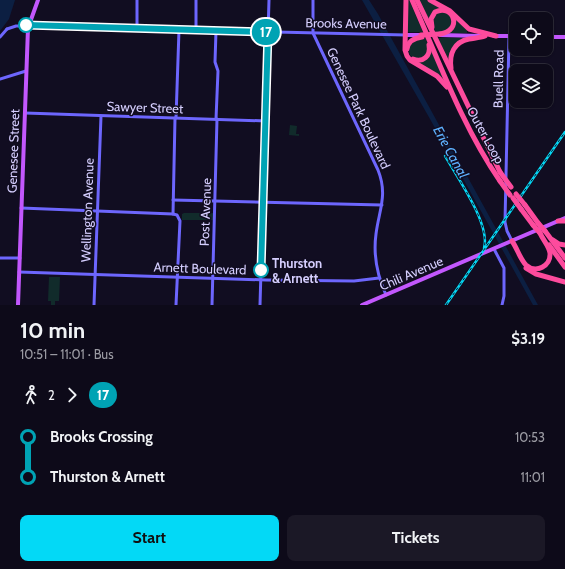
<!DOCTYPE html>
<html lang="en">
<head>
<meta charset="utf-8">
<style>
  body { margin:0; font-family:Cabin,sans-serif; background:#1b1826; color:#f1f3f6; height:100vh; display:flex; flex-direction:column; font-size:15px; white-space:nowrap }
  * { box-sizing:border-box; margin:0 }
  p { font-size:13px; color:#9a9aa2 }
  .icon { flex:none; width:22px; height:22px; fill:none; stroke:currentColor; stroke-width:2; stroke-linecap:round; stroke-linejoin:round }
  .map { position:relative; height:305px; overflow:hidden }
  .sheet { display:flex; flex-direction:column; background:#0d0a19; flex:1 }
  .sheet>* { flex:none }
  .badge { padding:0 8px; border-radius:13px; font-size:14px; line-height:26px }
  .fabs { position:absolute; left:509px; top:12px; display:grid; gap:8px }
  .fabs a { display:grid; place-items:center; width:44px; height:44px; border-radius:8px; background:#0d0a19; box-shadow:0 1px 3px #0004,0 0 0 1px #2d2b38; font-size:20px }
  .map>.badge { position:absolute; translate:-50% -50%; box-shadow:0 0 0 2px #fff }
  .legs { display:flex; align-items:center; gap:6px; height:44px; padding:0 20px; font-size:13px }
  .legs p { margin-inline-start:auto }
  .overview { display:flex; align-items:center; justify-content:space-between; height:68px; padding:0 20px }
  h1 { font-size:22px; font-weight:700; line-height:30px }
  .button { display:flex; gap:8px; margin-top:auto; padding:8px 20px }
  .button a { flex:1; height:46px; border-radius:8px; background:#03d9f6; color:#111; font-size:16px; font-weight:700; line-height:46px; text-align:center }
  .button a+a { background:#1b1826; color:#f1f3f6 }
  ul { padding:0 20px; list-style:none }
  li { display:flex; align-items:center; gap:14px; height:40px; font-size:15px }
  li i { display:grid; place-items:center; width:6px; height:100%; margin:0 5px; background:currentColor }
  li i::after { content:''; width:10px; height:10px; margin:-5px; border:3px solid; border-radius:50%; background:#0d0a19 }
  li p { margin-inline-start:auto }
  li:first-child i { background:linear-gradient(#0000 50%,currentColor 0) }
  li:last-child i { background:linear-gradient(currentColor 50%,#0000 0) }
  .map>svg:first-child { display:block }
  .green { fill:#112b2b }
  .water { fill:#0c1f42 }
  .lines { fill:none; stroke-linecap:round; stroke-linejoin:round }
  .secondary { stroke:#6d66fd; stroke-width:3 }
  .primary { stroke:#c257fd; stroke-width:4 }
  .highway { stroke:#fd4b9d; stroke-width:5 }
  .rail-casing { stroke:#03d9f6; stroke-width:2.5 }
  .rail { stroke:#110d21; stroke-width:1; stroke-dasharray:3; stroke-linecap:butt }
  .highway-bridge { stroke:#fd4b9d; stroke-width:5 }
  .line-1-casing { stroke:#fff; stroke-width:9 }
  .line-1 { stroke:#00a3b4; stroke-width:6 }
  .stop-1-dot { fill:#fff; stroke:#00a3b4; stroke-width:2 }
  .labels { text-anchor:middle; dominant-baseline:central; stroke-width:3; stroke-linejoin:round; paint-order:stroke }
  .street-label { font-size:13px; fill:#d5cefe; stroke:#110d21 }
  .stop-label { font-size:13px; font-weight:bold; fill:#d5cefe; stroke:#110d21; text-anchor:start }
  .water-label { font-size:14px; font-style:italic; fill:#5eb0fd; stroke:#110d21 }
</style>
</head>
<body>
<div class="map">
<svg width="565" height="305" viewBox="0 0 565 305">
  <rect width="100%" height="100%" fill="#110d21"/>
  <!-- green -->
  <g class="green">
    <path d="M 407,0 L 409,0 L 423,32 L 407,32 Z"/>
    <path d="M 419,0 L 429,0 L 446,9 L 440,10 L 429,22 Z"/>
    <path d="M 447,12 L 453,21 L 449,30 L 435,33 L 432,21 L 436,13 Z"/>
    <path d="M 453,16 L 467,30 L 467,33 L 449,33 Z"/>
    <path d="M 421,38 L 426,38 L 429,48 L 424,58 L 413,58 L 410,55 L 408,49 L 412,41 Z"/>
    <path d="M 438,38 L 470,38 L 462,40 L 449,61 Z"/>
    <path d="M 431,50 L 446,85 L 416,61 L 419,61 Z"/>
    <path d="M 290,125 L 297,126 L 296,134 L 299,134 L 299,136 L 289,135 Z"/>
    <path d="M 184,213 L 213,213 L 213,220 L 182,220 L 182,214 Z"/>
    <path d="M 49,277 L 60,277 L 59,301 L 55,301 L 55,305 L 51,305 L 51,301 L 48,301 Z"/>
  </g>
  <!-- water -->
  <g class="water">
    <path d="M 0,0 L 15,0 L 9,19 L 0,31 Z"/>
    <path d="M 362,0 L 369,0 L 378,14 L 538,305 L 533,305 L 430,119 Z"/>
  </g>
  <g class="lines">
    <!-- secondary -->
    <g class="secondary">
      <path d="M 313,0 L 313,33 L 378,170 C 388,195 379,210 376,234 C 373,256 377,275 386,295"/>
      <path d="M 7,29 L 16,26 L 28,26 L 406,35"/>
      <path d="M 137,29 L 137,0"/>
      <path d="M 196,30 L 196,0"/>
      <path d="M 216,31 L 215,62 L 218,71 L 216,119"/>
      <path d="M 509,36 L 505,222 L 507,231 L 512,241"/>
      <path d="M 0,37 L 7,29"/>
      <path d="M 0,79 L 26,71"/>
      <path d="M 25,113 L 266,121"/>
      <path d="M 176,118 L 179,30"/>
      <path d="M 173,200 L 382,205"/>
      <path d="M 21,208 L 173,214 L 177,215 L 180,221 L 176,305"/>
      <path d="M 173,214 L 175,118"/>
      <path d="M 494,249 L 504,268 L 504,296 L 502,305"/>
      <path d="M 0,258 L 20,258"/>
      <path d="M 19,272 L 266,280 L 354,281 L 379,278"/>
      <path d="M 94,305 L 101,116"/>
      <path d="M 212,305 L 217,119"/>
      <path d="M 260,305 L 269,0"/>
    </g>
    <!-- primary -->
    <g class="primary">
      <path d="M 406,35 L 421,35"/>
      <path d="M 440,35 L 480,36"/>
      <path d="M 494,36 L 516,36"/>
      <path d="M 546,37 L 565,37"/>
      <path d="M 18,305 L 28,28 L 38,0"/>
      <path d="M 362,305 L 565,218"/>
    </g>
    <!-- highway -->
    <g class="highway">
      <path d="M 406,0 L 405,50 L 407,56 L 410,60 L 437,76 L 447,87"/>
      <path d="M 412,0 C 439,61 462,126 500,181"/>
      <path d="M 417,0 L 500,172"/>
      <path d="M 430,0 L 450,11 L 469,29 L 496,36"/>
      <path d="M 432,27 L 431,19 L 435,12 C 454,3 463,31 440,34"/>
      <path d="M 407,49 C 408,41 414,38 422,37"/>
      <path d="M 413,59 C 423,63 431,56 429,45"/>
      <path d="M 451,68 C 449,54 454,42 469,39 C 474,38 480,38 485,36"/>
      <path d="M 525,205 L 538,223"/>
      <path d="M 521,209 L 533,225"/>
      <path d="M 558,221 L 565,221"/>
      <path d="M 545,231 L 565,258"/>
      <path d="M 553,240 L 559,244 L 565,245"/>
      <path d="M 512,241 C 517,248 520,259 526,265 C 536,274 551,266 550,253 C 549,246 543,240 540,233"/>
      <path d="M 549,245 L 565,267"/>
      <path d="M 526,268 L 536,274 L 565,282"/>
    </g>
    <defs>
      <g id="rail">
        <path d="M 445,156 C 457,177 491,225 484,248"/>
        <path d="M 446,305 L 565,132"/>
      </g>
    </defs>
    <!-- rail casing -->
    <use href="#rail" class="rail-casing"/>
    <!-- rail -->
    <use href="#rail" class="rail"/>
    <!-- highway-bridge -->
    <g class="highway-bridge">
      <path d="M 421,35 L 440,34"/>
      <path d="M 500,172 L 511,187"/>
      <path d="M 500,181 L 510,195"/>
      <path d="M 516,194 L 525,205"/>
      <path d="M 513,198 L 521,209"/>
      <path d="M 538,223 L 545,231"/>
      <path d="M 533,225 L 540,233"/>
    </g>
  </g>
  <g class="lines">
    <defs>
      <path id="line-1" d="M 26,25 L 268,32 L 261,270"/>
    </defs>
    <!-- line-1 casing -->
    <use href="#line-1" class="line-1-casing"/>
    <!-- line-1 -->
    <use href="#line-1" class="line-1"/>
  </g>
  <!-- markers -->
  <g class="stop-1-dot">
    <circle cx="26" cy="25" r="7"/>
    <circle cx="261" cy="270" r="7"/>
  </g>
  <g class="labels">
    <!-- street labels -->
    <g class="street-label">
      <text transform="translate(346 23) rotate(1)">Brooks Avenue</text>
      <text transform="translate(498 79) rotate(-89)">Buell Road</text>
      <text transform="translate(145 107) rotate(2)">Sawyer Street</text>
      <text transform="translate(359 108) rotate(65)">Genesee Park Boulevard</text>
      <text transform="translate(486 135) rotate(61)">Outer Loop</text>
      <text transform="translate(13 151) rotate(-88)">Genesee Street</text>
      <text transform="translate(87 210) rotate(-88)">Wellington Avenue</text>
      <text transform="translate(205 212) rotate(-88)">Post Avenue</text>
      <text transform="translate(200 268) rotate(2)">Arnett Boulevard</text>
      <text transform="translate(411 273) rotate(-23)">Chili Avenue</text>
    </g>
    <!-- stop labels -->
    <g class="stop-label">
      <text x="272" y="263">Thurston<tspan x="272" dy="15">&amp; Arnett</tspan></text>
    </g>
    <!-- water labels -->
    <g class="water-label">
      <text transform="translate(451 152) rotate(61)">Erie Canal</text>
    </g>
  </g>
</svg>
<div class="fabs">
<a><svg class="icon" aria-label="locate" viewBox="0 0 24 24"><circle cx="12" cy="12" r="6"/><path d="M12 2v4M12 18v4M2 12h4M18 12h4"/></svg></a>
<a><svg class="icon" aria-label="layers" viewBox="0 0 24 24"><path d="M12 4l9 5-9 5-9-5zM3 14l9 5 9-5"/></svg></a>
</div>
<b class="badge" style="left:266px;top:32px;background:#00a3b4;color:#fff">17</b>
</div>
<section class="sheet">
<div class="overview"><div><h1>10 min</h1><p>10:51 – 11:01 · Bus</p></div><b>$3.19</b></div>
<div class="legs"><svg class="icon" aria-label="walk" viewBox="0 0 24 24"><circle cx="13" cy="4" r="2"/><path d="M13 8l-2 6 4 7M11 14l-3 7M7 12l3-4h3l4 4"/></svg>2<svg class="icon" aria-label="forward" viewBox="0 0 24 24"><path d="M9 5l7 7-7 7"/></svg><b class="badge" style="background:#00a3b4;color:#fff">17</b></div>
<ul>
<li><i style="color:#00a3b4"></i><b>Brooks Crossing</b><p>10:53</p></li>
<li><i style="color:#00a3b4"></i><b>Thurston &amp; Arnett</b><p>11:01</p></li>
</ul>
<div class="button"><a>Start</a><a>Tickets</a></div>
</section>
</body>
</html>
